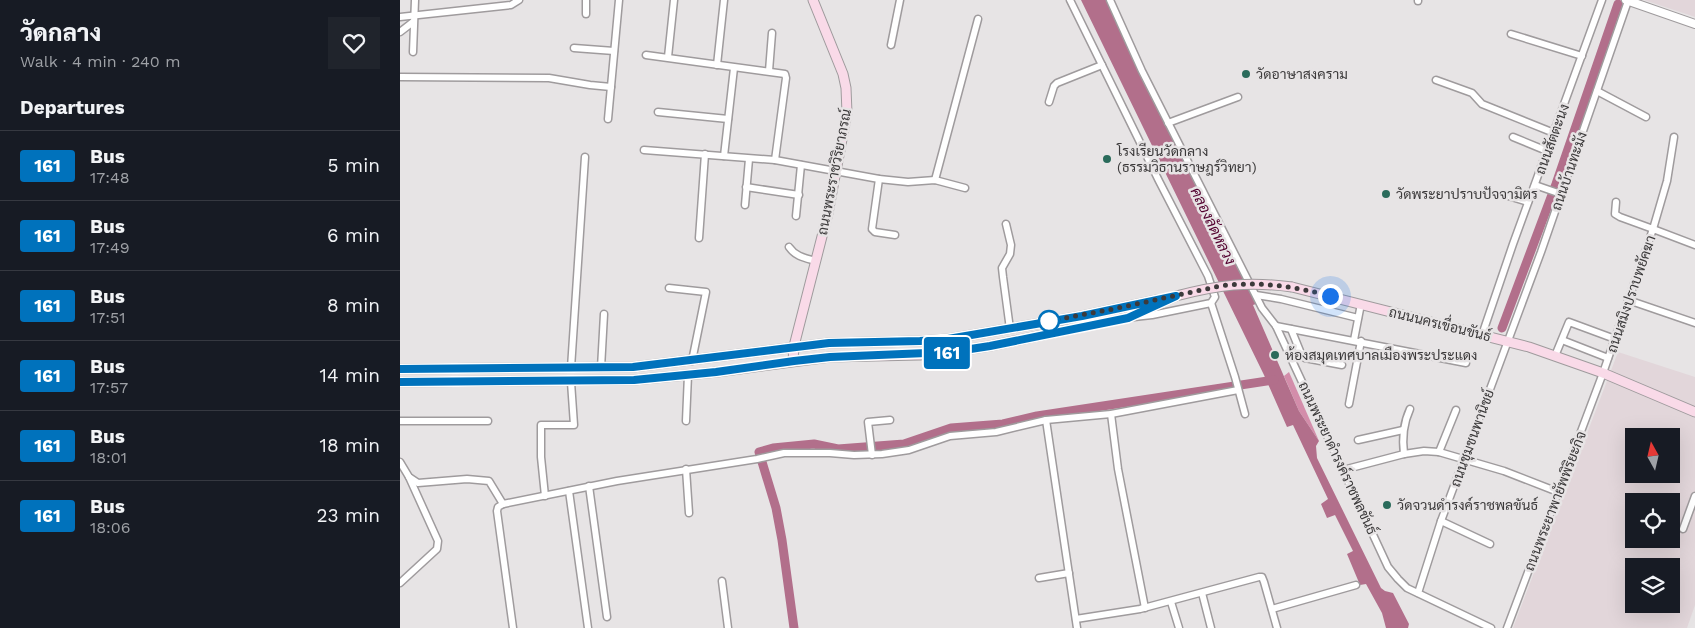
<!DOCTYPE html>
<html lang="en">
<head>
<meta charset="utf-8">
<style>
  body { margin:0; font-family:"Work Sans",Sarabun,sans-serif; background:#20242c; color:#f1f3f6; height:100vh; display:flex; flex-direction:column; font-size:19px; white-space:nowrap }
  * { box-sizing:border-box; margin:0 }
  p { font-size:16px; color:#9ea1a6 }
  .icon { flex:none; width:28px; height:28px; fill:none; stroke:currentColor; stroke-width:2; stroke-linecap:round; stroke-linejoin:round }
  .map { position:relative; flex:1; overflow:hidden }
  .sheet { display:flex; flex-direction:column; background:#171b24; width:400px }
  .sheet>* { flex:none }
  .badge { padding:0 10px; border-radius:4px; font-size:18px; line-height:32px }
  .needle { width:32px; rotate:352deg }
  .controls { position:absolute; left:1225px; top:428px; display:grid; gap:10px }
  .controls a { display:grid; place-items:center; width:55px; height:55px; border-radius:0px; background:#171b24; box-shadow:0 5px 20px #0002; font-size:25px }
  .you { position:absolute; width:25px; height:25px; margin:-12px; border:4px solid #fff; border-radius:50%; background:#1a73e8; box-shadow:0 0 0 8px #1a73e833 }
  .map>.badge { position:absolute; translate:-50% -50%; box-shadow:0 0 0 2px #fff }
  h2 { padding:0 20px; font-size:19px; line-height:45px }
  .round { display:grid; place-items:center; flex:none; width:52px; height:52px; border-radius:0px; background:#20242c }
  .overview { display:flex; align-items:center; justify-content:space-between; height:85px; padding:0 20px }
  h1 { font-size:24px; font-weight:800; line-height:38px }
  ul { padding:0; list-style:none }
  li { display:flex; align-items:center; gap:15px; height:70px; padding:0 20px; border-top:1px solid #363941 }
  li div { flex:1 }
  li b { display:block; font-size:19px }
  li em { font-style:normal }
  li .badge { min-width:55px; font-weight:700; text-align:center }
  main { display:flex; flex:1; min-height:0 }
  .map>svg:first-child { display:block }
  .built { fill:#e2d6da; fill-rule:evenodd }
  .forest { fill:#d38daa }
  .water { fill:#b26f8b }
  .lines { fill:none; stroke-linecap:round; stroke-linejoin:round }
  .canal { stroke:#b26f8b; stroke-width:9 }
  .minor-casing { stroke:#9f9b9d; stroke-width:9 }
  .tertiary-casing { stroke:#9f9b9d; stroke-width:10 }
  .secondary-casing { stroke:#9f9b9d; stroke-width:11 }
  .minor { stroke:#fff; stroke-width:6 }
  .tertiary { stroke:#fff; stroke-width:8 }
  .secondary { stroke:#f9dae8; stroke-width:9 }
  .secondary-bridge-casing { stroke:#9f9b9d; stroke-width:11; stroke-linecap:butt }
  .secondary-bridge { stroke:#f9dae8; stroke-width:9 }
  .line-casing { stroke:#fff; stroke-width:11 }
  .line { stroke:#0072bc; stroke-width:8 }
  .walk { stroke:#3c3a3b; stroke-width:5; stroke-dasharray:0 9 }
  .poi-dot { fill:#2a6b5b; stroke:#e7e4e5; stroke-width:2 }
  .stop-dot { fill:#fff; stroke:#0072bc; stroke-width:2.5 }
  .labels { text-anchor:middle; dominant-baseline:central; stroke-width:5; stroke-linejoin:round; paint-order:stroke }
  .poi-label { font-size:14px; fill:#3c3a3b; stroke:#e7e4e5; text-anchor:start }
  .street-label { font-size:14px; fill:#3c3a3b; stroke:#e7e4e5 }
  .water-label { font-size:15px; font-style:italic; fill:#53002f; stroke:#e7e4e5 }
</style>
</head>
<body>
<main>
<section class="sheet">
<div class="overview"><div><h1>วัดกลาง</h1><p>Walk · 4 min · 240 m</p></div><a class="round"><svg class="icon" aria-label="heart" viewBox="0 0 24 24"><path d="M12 20l-8-8c-3-5 5-10 8-4 3-6 11-1 8 4z"/></svg></a></div>
<h2>Departures</h2>
<ul>
<li><span class="badge" style="background:#0072bc;color:#fff">161</span><div><b>Bus</b><p>17:48</p></div><em>5 min</em></li>
<li><span class="badge" style="background:#0072bc;color:#fff">161</span><div><b>Bus</b><p>17:49</p></div><em>6 min</em></li>
<li><span class="badge" style="background:#0072bc;color:#fff">161</span><div><b>Bus</b><p>17:51</p></div><em>8 min</em></li>
<li><span class="badge" style="background:#0072bc;color:#fff">161</span><div><b>Bus</b><p>17:57</p></div><em>14 min</em></li>
<li><span class="badge" style="background:#0072bc;color:#fff">161</span><div><b>Bus</b><p>18:01</p></div><em>18 min</em></li>
<li><span class="badge" style="background:#0072bc;color:#fff">161</span><div><b>Bus</b><p>18:06</p></div><em>23 min</em></li>
</ul>
</section>
<div class="map">
<svg width="1295" height="628" viewBox="0 0 1295 628">
  <rect width="100%" height="100%" fill="#e7e4e5"/>
  <!-- built -->
  <g class="built">
    <path d="M 1244,0 L 1295,0 L 1295,17 Z"/>
    <path d="M 1218,352 L 1295,377 L 1295,605 L 1287,628 L 1113,628 ZM 1234,436 L 1271,436 L 1271,474 L 1234,474 ZM 1234,501 L 1271,501 L 1271,539 L 1234,539 ZM 1234,566 L 1271,566 L 1271,604 L 1234,604 Z"/>
  </g>
  <!-- forest -->
  <path class="forest" d="M 889,372 L 919,441 L 899,411 L 884,376 Z"/>
  <!-- water -->
  <path class="water" d="M 681,0 L 709,0 L 856,304 L 853,305 L 899,411 L 919,441 L 916,446 L 917,458 L 981,588 L 985,591 L 993,593 L 1009,624 L 1008,628 L 986,628 L 982,613 L 966,584 L 960,585 L 947,554 L 953,551 L 935,515 L 927,518 L 921,504 L 928,499 L 893,425 L 887,427 L 864,375 Z"/>
  <g class="lines">
    <!-- canal -->
    <g class="canal">
      <path d="M 1102,328 L 1156,184 L 1218,4"/>
      <path d="M 394,628 L 382,540 L 376,508 L 359,452 L 373,448 L 414,444 L 438,449 L 504,444 L 551,428 L 603,424 L 637,416 L 874,380"/>
    </g>
    <defs>
      <g id="minor">
        <path d="M 186,0 L 186,14"/>
        <path d="M 670,0 L 759,181 L 808,276 L 815,297 L 811,303 L 752,315 L 734,317"/>
        <path d="M 710,0 L 742,71 L 862,308 L 876,326 L 988,567 L 998,579 L 1007,588 L 1091,628"/>
        <path d="M 1018,1 L 1018,0"/>
        <path d="M 0,17 L 111,5 L 119,0"/>
        <path d="M 0,32 L 13,22"/>
        <path d="M 1111,34 L 1182,56"/>
        <path d="M 491,45 L 500,0"/>
        <path d="M 174,48 L 214,51"/>
        <path d="M 13,52 L 15,0"/>
        <path d="M 246,55 L 385,74 L 386,78 L 375,160"/>
        <path d="M 268,57 L 274,0"/>
        <path d="M 317,65 L 324,0"/>
        <path d="M 369,71 L 372,33"/>
        <path d="M 0,77 L 149,78 L 190,85 L 211,87"/>
        <path d="M 1036,80 L 1072,93 L 1082,104 L 1154,133"/>
        <path d="M 1197,91 L 1246,117"/>
        <path d="M 649,102 L 654,86 L 657,83 L 702,65"/>
        <path d="M 258,112 L 328,119"/>
        <path d="M 208,119 L 219,0"/>
        <path d="M 768,123 L 838,97"/>
        <path d="M 1113,137 L 1147,151"/>
        <path d="M 244,150 L 375,160 L 479,179 L 508,182 L 535,180 L 565,188"/>
        <path d="M 324,156 L 334,68"/>
        <path d="M 479,179 L 472,229 L 475,232 L 495,235"/>
        <path d="M 535,180 L 578,19"/>
        <path d="M 1135,185 L 1161,194"/>
        <path d="M 346,187 L 399,195"/>
        <path d="M 1105,195 L 1128,202"/>
        <path d="M 1216,202 L 1215,214 L 1220,217 L 1253,229 L 1267,181 L 1274,137"/>
        <path d="M 345,205 L 349,159"/>
        <path d="M 396,216 L 401,165"/>
        <path d="M 606,224 L 611,245 L 610,254 L 602,268 L 603,277 L 610,329"/>
        <path d="M 299,238 L 305,154"/>
        <path d="M 389,247 C 396,257 405,258 416,261"/>
        <path d="M 269,288 L 306,292 L 292,361"/>
        <path d="M 856,295 L 881,299 L 958,318"/>
        <path d="M 1228,300 L 1295,323"/>
        <path d="M 811,303 L 835,377 L 845,414"/>
        <path d="M 876,326 L 1066,363"/>
        <path d="M 891,329 L 902,356 L 905,358 L 942,365"/>
        <path d="M 1082,335 L 1113,244 L 1202,0"/>
        <path d="M 954,340 L 961,304"/>
        <path d="M 1162,340 L 1208,358"/>
        <path d="M 1155,356 L 1169,322 L 1215,339"/>
        <path d="M 171,368 L 185,157"/>
        <path d="M 201,368 L 204,314"/>
        <path d="M 949,404 L 961,341"/>
        <path d="M 711,414 L 718,469 L 745,608"/>
        <path d="M 646,420 L 677,628"/>
        <path d="M 0,421 L 88,421"/>
        <path d="M 286,421 L 288,375"/>
        <path d="M 958,440 L 1003,430"/>
        <path d="M 1039,452 L 1056,410"/>
        <path d="M 1004,454 C 1002,438 1003,424 1010,409"/>
        <path d="M 472,455 L 468,422 L 490,420"/>
        <path d="M 0,462 L 9,477 L 18,483 L 67,479 L 89,481 L 103,504"/>
        <path d="M 286,469 L 289,513"/>
        <path d="M 943,470 L 1004,454 L 1024,451 L 1039,452 L 1104,471 L 1158,492"/>
        <path d="M 189,486 L 207,617"/>
        <path d="M 169,491 L 188,628"/>
        <path d="M 145,496 L 141,457 L 141,425 L 174,425 L 171,382"/>
        <path d="M 103,504 L 217,481 L 357,459 L 384,453 L 430,453 L 454,455 L 482,454 L 509,450 L 550,436 L 596,432 L 646,420 L 711,414 L 838,390"/>
        <path d="M 103,504 L 98,507 L 97,511 L 113,628"/>
        <path d="M 1041,521 L 1090,544"/>
        <path d="M 1283,529 L 1295,496"/>
        <path d="M 639,578 L 669,573"/>
        <path d="M 322,581 L 328,628"/>
        <path d="M 0,583 L 37,549 L 38,541 L 9,477"/>
        <path d="M 802,593 L 811,628"/>
        <path d="M 1018,593 L 1041,521 L 1141,252 L 1228,1"/>
        <path d="M 771,602 L 779,628"/>
        <path d="M 872,609 L 956,585"/>
        <path d="M 676,619 L 740,609 L 859,577 L 862,577 L 864,582 L 877,628"/>
        <path d="M 1107,628 L 1203,373 L 1253,229 L 1295,245"/>
      </g>
      <path id="tertiary" d="M 1226,0 L 1295,24"/>
      <g id="secondary">
        <path d="M 892,287 L 1129,347 L 1203,373 L 1295,412"/>
        <path d="M 393,361 L 394,346 L 428,213 L 447,113 L 446,88 L 443,74 L 413,0"/>
        <path d="M 0,369 L 233,367 L 429,343 L 520,341 L 548,339 L 682,316 L 757,300"/>
        <path d="M 0,382 L 234,380 L 317,372 L 430,357 L 520,355 L 551,352 L 590,346 L 728,317 L 776,296"/>
      </g>
    </defs>
    <!-- minor casing -->
    <use href="#minor" class="minor-casing"/>
    <!-- tertiary casing -->
    <use href="#tertiary" class="tertiary-casing"/>
    <!-- secondary casing -->
    <use href="#secondary" class="secondary-casing"/>
    <!-- minor -->
    <use href="#minor" class="minor"/>
    <!-- tertiary -->
    <use href="#tertiary" class="tertiary"/>
    <!-- secondary -->
    <use href="#secondary" class="secondary"/>
    <defs>
      <path id="secondary-bridge" d="M 776,296 C 818,285 848,281 892,287"/>
    </defs>
    <!-- secondary-bridge casing -->
    <use href="#secondary-bridge" class="secondary-bridge-casing"/>
    <!-- secondary-bridge -->
    <use href="#secondary-bridge" class="secondary-bridge"/>
  </g>
  <g class="lines">
    <defs>
      <path id="line" d="M 0,369 L 233,367 L 429,343 L 520,341 L 548,339 L 682,316 L 776,296 L 728,318 L 590,346 L 551,352 L 430,357 L 394,361 L 316,372 L 234,380 L 0,382"/>
    </defs>
    <!-- line casing -->
    <use href="#line" class="line-casing"/>
    <!-- line -->
    <use href="#line" class="line"/>
    <!-- walk -->
    <path class="walk" d="M 649,321 L 713,309 L 820,286 C 858,281 893,286 930,296"/>
  </g>
  <!-- markers -->
  <g class="poi-dot">
    <circle cx="846" cy="74" r="5"/>
    <circle cx="707" cy="159" r="5"/>
    <circle cx="986" cy="194" r="5"/>
    <circle cx="875" cy="355" r="5"/>
    <circle cx="987" cy="505" r="5"/>
  </g>
  <circle class="stop-dot" cx="649" cy="321" r="10"/>
  <g class="labels">
    <!-- poi labels -->
    <g class="poi-label">
      <text x="856" y="74">วัดอาษาสงคราม</text>
      <text x="717" y="151">โรงเรียนวัดกลาง<tspan x="717" dy="16">(ธรรมวิธานราษฎร์วิทยา)</tspan></text>
      <text x="996" y="194">วัดพระยาปราบปัจจามิตร</text>
      <text x="885" y="355">ห้องสมุดเทศบาลเมืองพระประแดง</text>
      <text x="997" y="505">วัดจวนดำรงค์ราชพลขันธ์</text>
    </g>
    <!-- street labels -->
    <g class="street-label">
      <text transform="translate(1152 139) rotate(-70)">ถนนสัตตะนง</text>
      <text transform="translate(1169 171) rotate(-71)">ถนนบ้านทะมัง</text>
      <text transform="translate(434 172) rotate(-79)">ถนนพระราชวิริยาภรณ์</text>
      <text transform="translate(1231 294) rotate(-71)">ถนนสมิงปราบพยัคฆา</text>
      <text transform="translate(1040 324) rotate(14)">ถนนนครเขื่อนขันธ์</text>
      <text transform="translate(1072 438) rotate(-70)">ถนนชุมชนพานิชย์</text>
      <text transform="translate(938 458) rotate(65)">ถนนพระยาดำรงค์ราชพลขันธ์</text>
      <text transform="translate(1155 501) rotate(-69)">ถนนพระยาพายัพพิริยะกิจ</text>
    </g>
    <!-- water labels -->
    <g class="water-label">
      <text transform="translate(813 226) rotate(64)">คลองลัดหลวง</text>
    </g>
  </g>
</svg>
<div class="controls">
<a><svg class="needle" viewBox="-14 -14 28 28"><path d="M0-13l5 13h-10z" fill="#e53935"/><path d="M0 13l5-13h-10z" fill="#9ea1a6"/></svg></a>
<a><svg class="icon" aria-label="locate" viewBox="0 0 24 24"><circle cx="12" cy="12" r="6"/><path d="M12 2v4M12 18v4M2 12h4M18 12h4"/></svg></a>
<a><svg class="icon" aria-label="layers" viewBox="0 0 24 24"><path d="M12 4l9 5-9 5-9-5zM3 14l9 5 9-5"/></svg></a>
</div>
<div class="you" style="left:930px;top:296px"></div>
<b class="badge" style="left:547px;top:353px;background:#0072bc;color:#fff">161</b>
</div>
</main>
</body>
</html>
